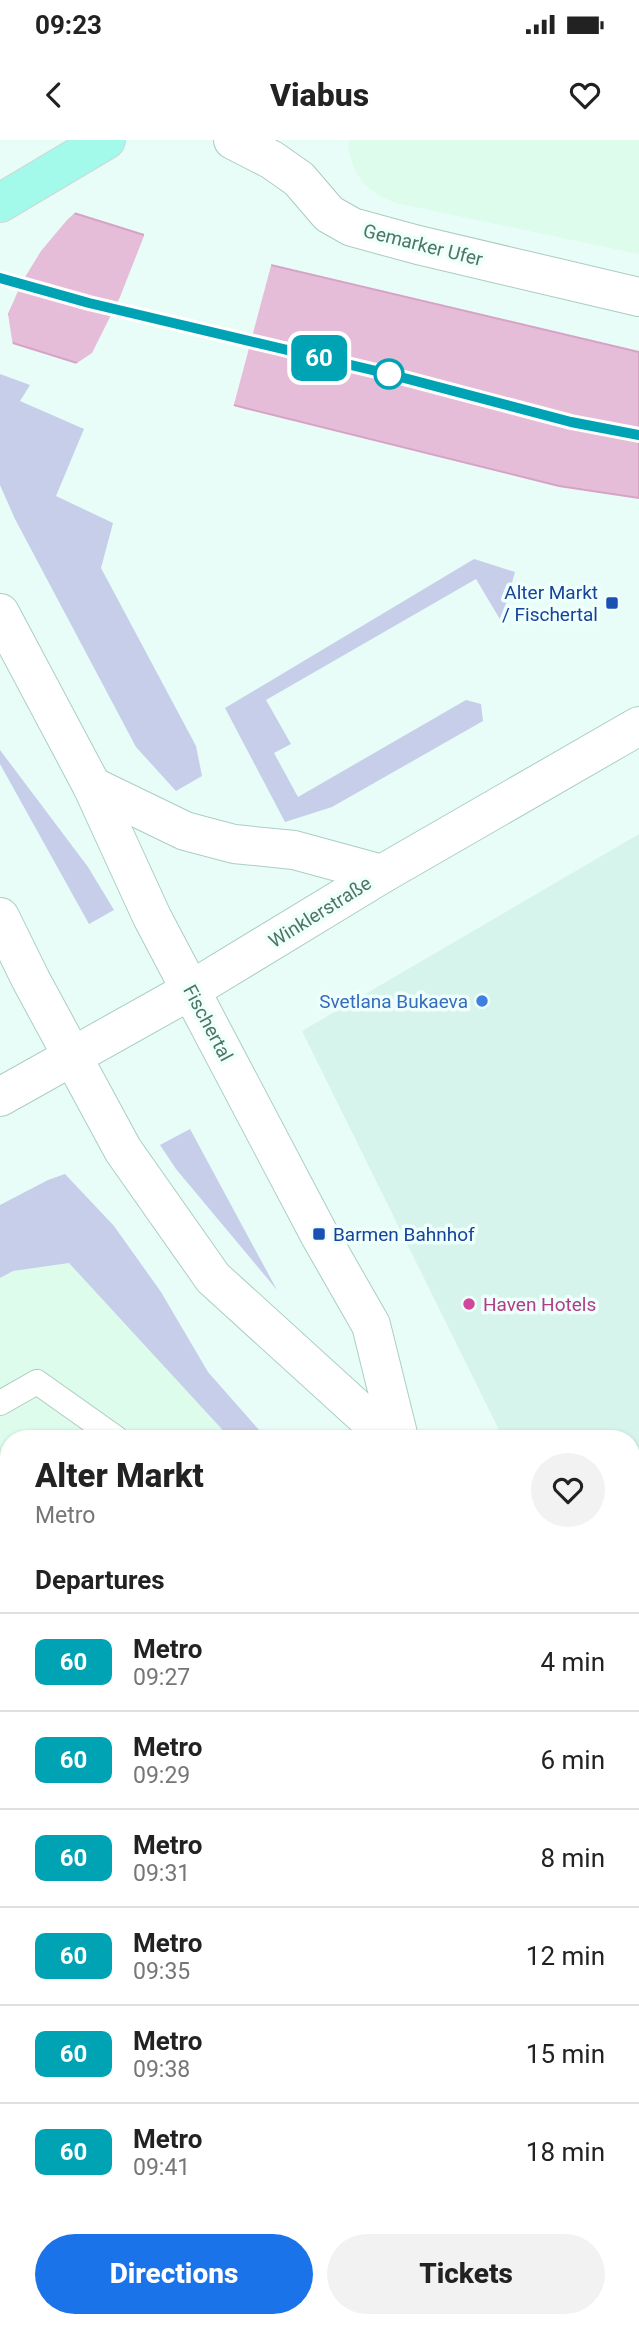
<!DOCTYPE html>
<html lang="en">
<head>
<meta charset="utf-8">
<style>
  body { margin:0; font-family:Roboto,sans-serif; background:#f2f2f2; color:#222; height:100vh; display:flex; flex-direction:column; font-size:26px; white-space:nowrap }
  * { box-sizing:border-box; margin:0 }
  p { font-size:23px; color:#767676 }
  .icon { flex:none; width:38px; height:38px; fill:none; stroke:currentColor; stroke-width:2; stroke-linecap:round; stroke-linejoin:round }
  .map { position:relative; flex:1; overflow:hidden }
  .sheet { position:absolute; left:0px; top:1290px; width:640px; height:898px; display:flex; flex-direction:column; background:#fff; border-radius:28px 28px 0 0; box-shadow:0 2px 5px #0004 }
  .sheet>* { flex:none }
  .badge { padding:0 14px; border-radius:10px; font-size:24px; line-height:46px }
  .map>.badge { position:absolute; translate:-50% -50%; box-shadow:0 0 0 4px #fff }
  h2 { padding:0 35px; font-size:26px; line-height:63px }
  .round { display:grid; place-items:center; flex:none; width:74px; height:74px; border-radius:37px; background:#f2f2f2 }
  .headline { display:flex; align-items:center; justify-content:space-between; height:119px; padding:0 35px }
  h1 { font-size:33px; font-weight:800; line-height:52px }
  .primary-button { display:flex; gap:14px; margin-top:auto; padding:14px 35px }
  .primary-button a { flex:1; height:80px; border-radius:42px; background:#1a73e8; color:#fff; font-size:28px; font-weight:800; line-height:80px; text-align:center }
  .primary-button a+a { background:#f2f2f2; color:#222 }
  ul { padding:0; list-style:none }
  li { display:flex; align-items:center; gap:21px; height:98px; padding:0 35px; border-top:2px solid #e0e0e0 }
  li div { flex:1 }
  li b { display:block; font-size:26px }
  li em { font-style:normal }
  li .badge { min-width:77px; font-weight:700; text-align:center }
  .status { display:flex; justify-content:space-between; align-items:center; height:49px; padding:0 35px; background:#fff; direction:ltr }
  .status svg { height:19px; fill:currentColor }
  header { display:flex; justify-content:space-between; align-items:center; height:91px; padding:0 35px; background:#fff; font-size:32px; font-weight:800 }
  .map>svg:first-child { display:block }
  .residential { fill:#d7f4ec }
  .commercial { fill:#ddfcec }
  .green { fill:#c7ceea }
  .water { fill:#e6bdd8; stroke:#d7a3c5; stroke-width:2 }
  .pier { fill:#e8fcf8 }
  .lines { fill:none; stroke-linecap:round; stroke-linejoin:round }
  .lane-casing { stroke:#abccc0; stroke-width:26 }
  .street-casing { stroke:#abccc0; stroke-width:40 }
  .secondary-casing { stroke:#aacfc2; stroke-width:40 }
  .primary-casing { stroke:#cdd9d4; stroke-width:40 }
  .lane { stroke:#fff; stroke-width:24 }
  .street { stroke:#fff; stroke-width:38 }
  .secondary { stroke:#fff; stroke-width:38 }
  .primary { stroke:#a3f9ea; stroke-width:38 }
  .rail-casing { stroke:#c7bea6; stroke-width:8 }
  .rail { stroke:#effffc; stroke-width:5; stroke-dasharray:16; stroke-linecap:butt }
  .secondary-bridge-casing { stroke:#aacfc2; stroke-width:40; stroke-linecap:butt }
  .secondary-bridge { stroke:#fff; stroke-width:38 }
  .line-casing { stroke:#fff; stroke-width:16 }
  .line { stroke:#00a3b4; stroke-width:10 }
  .stop-dot { fill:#fff; stroke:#00a3b4; stroke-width:3.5 }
  .transit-dot { fill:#1a4fb4; stroke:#effffc; stroke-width:2.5 }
  .shop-dot { fill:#3f7fe0; stroke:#effffc; stroke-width:2.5 }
  .hotel-dot { fill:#d1479c; stroke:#effffc; stroke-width:2.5 }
  .labels { text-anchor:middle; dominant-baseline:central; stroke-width:7; stroke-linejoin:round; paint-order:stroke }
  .street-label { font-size:19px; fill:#4c7664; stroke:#effffc }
  .transit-label { font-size:19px; fill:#164399; stroke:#effffc; text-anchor:end }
  .shop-label { font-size:19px; fill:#366cbe; stroke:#effffc; text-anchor:end }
  .hotel-label { font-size:19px; fill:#b23c85; stroke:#effffc; text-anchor:start }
</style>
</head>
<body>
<div class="status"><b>09:23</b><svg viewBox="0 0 49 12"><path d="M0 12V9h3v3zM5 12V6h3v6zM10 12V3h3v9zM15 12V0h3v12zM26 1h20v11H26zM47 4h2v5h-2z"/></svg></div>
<header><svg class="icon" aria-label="back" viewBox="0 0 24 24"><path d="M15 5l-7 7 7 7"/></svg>Viabus<svg class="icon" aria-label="heart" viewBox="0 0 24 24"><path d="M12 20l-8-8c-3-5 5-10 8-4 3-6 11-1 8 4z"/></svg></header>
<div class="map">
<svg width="639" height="2187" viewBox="0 0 639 2187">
  <rect width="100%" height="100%" fill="#e8fcf8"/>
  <!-- residential -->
  <g class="residential">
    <path d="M 639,694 L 639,1437 L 632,1443 L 632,1298 L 503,1298 L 302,891 Z"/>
    <path d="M 639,1766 L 639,1984 L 632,1985 L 632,1770 Z"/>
    <path d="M 639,2096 L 639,2187 L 313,2187 L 338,2179 L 632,2179 L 632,2097 Z"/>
  </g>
  <!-- commercial -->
  <g class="commercial">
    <path d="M 349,0 L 639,0 L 639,114 L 396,63 L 379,56 L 364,44 L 354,28 L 348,8 Z"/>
    <path d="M 69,1123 L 230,1298 L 9,1298 L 9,1685 L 0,1689 L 0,1138 L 13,1131 Z"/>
  </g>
  <!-- green -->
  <g class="green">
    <path d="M 0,234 L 30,245 L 20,261 L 84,289 L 56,356 L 113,383 L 101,428 L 196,606 L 202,636 L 176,651 L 136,607 L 15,379 L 0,345 Z"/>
    <path d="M 474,419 L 515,432 L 501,481 L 476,439 L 266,560 L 291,604 L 274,613 L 298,657 L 466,560 L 481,564 L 483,581 L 332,667 L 285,682 L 225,568 Z"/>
    <path d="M 0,610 L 88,727 L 114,770 L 89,784 L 0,624 Z"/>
    <path d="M 190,989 L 277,1150 L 176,1029 L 160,1005 Z"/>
    <path d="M 65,1034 L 114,1086 L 161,1152 L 208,1232 L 266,1298 L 230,1298 L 69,1123 L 13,1131 L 0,1138 L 0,1065 L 48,1040 Z"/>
    <path d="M 9,2064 L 9,2179 L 65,2179 L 51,2187 L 0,2187 L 0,2069 Z"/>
  </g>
  <!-- water -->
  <path class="water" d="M 42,63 L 144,95 L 639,212 L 639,358 L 559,346 L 245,268 L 77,223 L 0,199 Z"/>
  <!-- pier -->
  <g class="pier">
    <path d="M 0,47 L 78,70 L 67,80 L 41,111 L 22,142 L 8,174 L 13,206 L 0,202 Z"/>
    <path d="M 144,92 L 272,122 L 233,268 L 74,225 L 92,213 L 120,157 L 144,96 Z"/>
  </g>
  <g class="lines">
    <defs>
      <g id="lane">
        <path d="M 0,1263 L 37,1242 L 116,1298"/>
        <path d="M 0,1722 L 9,1718"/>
      </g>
      <g id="street">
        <path d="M 233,0 L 272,20 L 299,39 L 329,74 L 352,87 L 418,105 L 639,157"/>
        <path d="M 632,2043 L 639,2041"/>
        <path d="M 154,2187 L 173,2179"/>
      </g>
      <g id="secondary">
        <path d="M 0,473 L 92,646 L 152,777 L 319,1094 L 371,1185 L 399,1298"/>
        <path d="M 92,646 L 185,691 L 234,704 L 294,710 L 382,734"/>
        <path d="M 0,777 L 31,840 L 123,1010 L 213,1138 L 368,1279 L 393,1298"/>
        <path d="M 0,957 L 191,850 L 382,734 L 639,586"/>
      </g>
      <path id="primary" d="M 0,63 L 106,0"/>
    </defs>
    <!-- lane casing -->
    <use href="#lane" class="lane-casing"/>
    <!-- street casing -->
    <use href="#street" class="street-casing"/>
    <!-- secondary casing -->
    <use href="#secondary" class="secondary-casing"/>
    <!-- primary casing -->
    <use href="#primary" class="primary-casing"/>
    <!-- lane -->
    <use href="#lane" class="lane"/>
    <!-- street -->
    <use href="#street" class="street"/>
    <!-- secondary -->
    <use href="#secondary" class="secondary"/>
    <!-- primary -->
    <use href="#primary" class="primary"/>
    <defs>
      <g id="rail">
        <path d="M 0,138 C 128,174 257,203 386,234 C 471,254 554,278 639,295"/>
        <path d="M 632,1539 L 639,1536"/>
        <path d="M 632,1584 L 639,1580"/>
        <path d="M 632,1636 L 639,1632"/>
        <path d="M 632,1708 L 639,1705"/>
        <path d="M 0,1841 L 9,1837"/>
        <path d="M 0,1891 L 9,1887"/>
        <path d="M 0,1944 L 9,1940"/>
        <path d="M 0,2041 L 9,2036"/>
      </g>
    </defs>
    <!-- rail casing -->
    <use href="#rail" class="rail-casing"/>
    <!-- rail -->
    <use href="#rail" class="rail"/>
    <defs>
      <path id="secondary-bridge" d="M 632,1577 L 639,1586"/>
    </defs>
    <!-- secondary-bridge casing -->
    <use href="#secondary-bridge" class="secondary-bridge-casing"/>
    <!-- secondary-bridge -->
    <use href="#secondary-bridge" class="secondary-bridge"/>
  </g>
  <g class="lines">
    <defs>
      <path id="line" d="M 0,138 L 89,163 L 389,234 L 571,282 L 639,295"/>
    </defs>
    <!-- line casing -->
    <use href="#line" class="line-casing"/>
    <!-- line -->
    <use href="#line" class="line"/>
  </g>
  <!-- markers -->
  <circle class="stop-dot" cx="389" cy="234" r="14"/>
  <g class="transit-dot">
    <rect x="605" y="456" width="14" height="14" rx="3.5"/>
    <rect x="312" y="1087" width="14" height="14" rx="3.5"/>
  </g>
  <circle class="shop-dot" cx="482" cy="861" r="7"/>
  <circle class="hotel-dot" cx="469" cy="1164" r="7"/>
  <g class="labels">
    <!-- street labels -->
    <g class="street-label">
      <text transform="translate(423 105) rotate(14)">Gemarker Ufer</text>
      <text transform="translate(320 772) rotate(-32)">Winklerstraße</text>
      <text transform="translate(208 883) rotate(62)">Fischertal</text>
    </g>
    <!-- transit labels -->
    <g class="transit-label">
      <text x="598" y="452">Alter Markt<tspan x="598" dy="22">/ Fischertal</tspan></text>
      <text x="333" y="1094" text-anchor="start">Barmen Bahnhof</text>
    </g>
    <!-- shop labels -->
    <g class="shop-label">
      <text x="468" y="861">Svetlana Bukaeva</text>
    </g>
    <!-- hotel labels -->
    <g class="hotel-label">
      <text x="483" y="1164">Haven Hotels</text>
    </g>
  </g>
</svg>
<b class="badge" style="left:319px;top:218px;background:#00a3b4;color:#fff">60</b>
<section class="sheet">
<div class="headline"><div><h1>Alter Markt</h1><p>Metro</p></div><a class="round"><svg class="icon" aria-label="heart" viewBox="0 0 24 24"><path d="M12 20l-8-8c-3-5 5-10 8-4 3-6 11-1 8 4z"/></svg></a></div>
<h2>Departures</h2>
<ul>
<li><span class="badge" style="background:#00a3b4;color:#fff">60</span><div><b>Metro</b><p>09:27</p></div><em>4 min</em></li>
<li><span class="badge" style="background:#00a3b4;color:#fff">60</span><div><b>Metro</b><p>09:29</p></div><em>6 min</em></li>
<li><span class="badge" style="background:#00a3b4;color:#fff">60</span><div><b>Metro</b><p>09:31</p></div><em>8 min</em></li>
<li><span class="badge" style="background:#00a3b4;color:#fff">60</span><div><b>Metro</b><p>09:35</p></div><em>12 min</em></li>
<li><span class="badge" style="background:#00a3b4;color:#fff">60</span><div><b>Metro</b><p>09:38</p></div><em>15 min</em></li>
<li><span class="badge" style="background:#00a3b4;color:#fff">60</span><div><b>Metro</b><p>09:41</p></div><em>18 min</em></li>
</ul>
<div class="primary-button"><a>Directions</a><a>Tickets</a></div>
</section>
</div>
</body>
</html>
